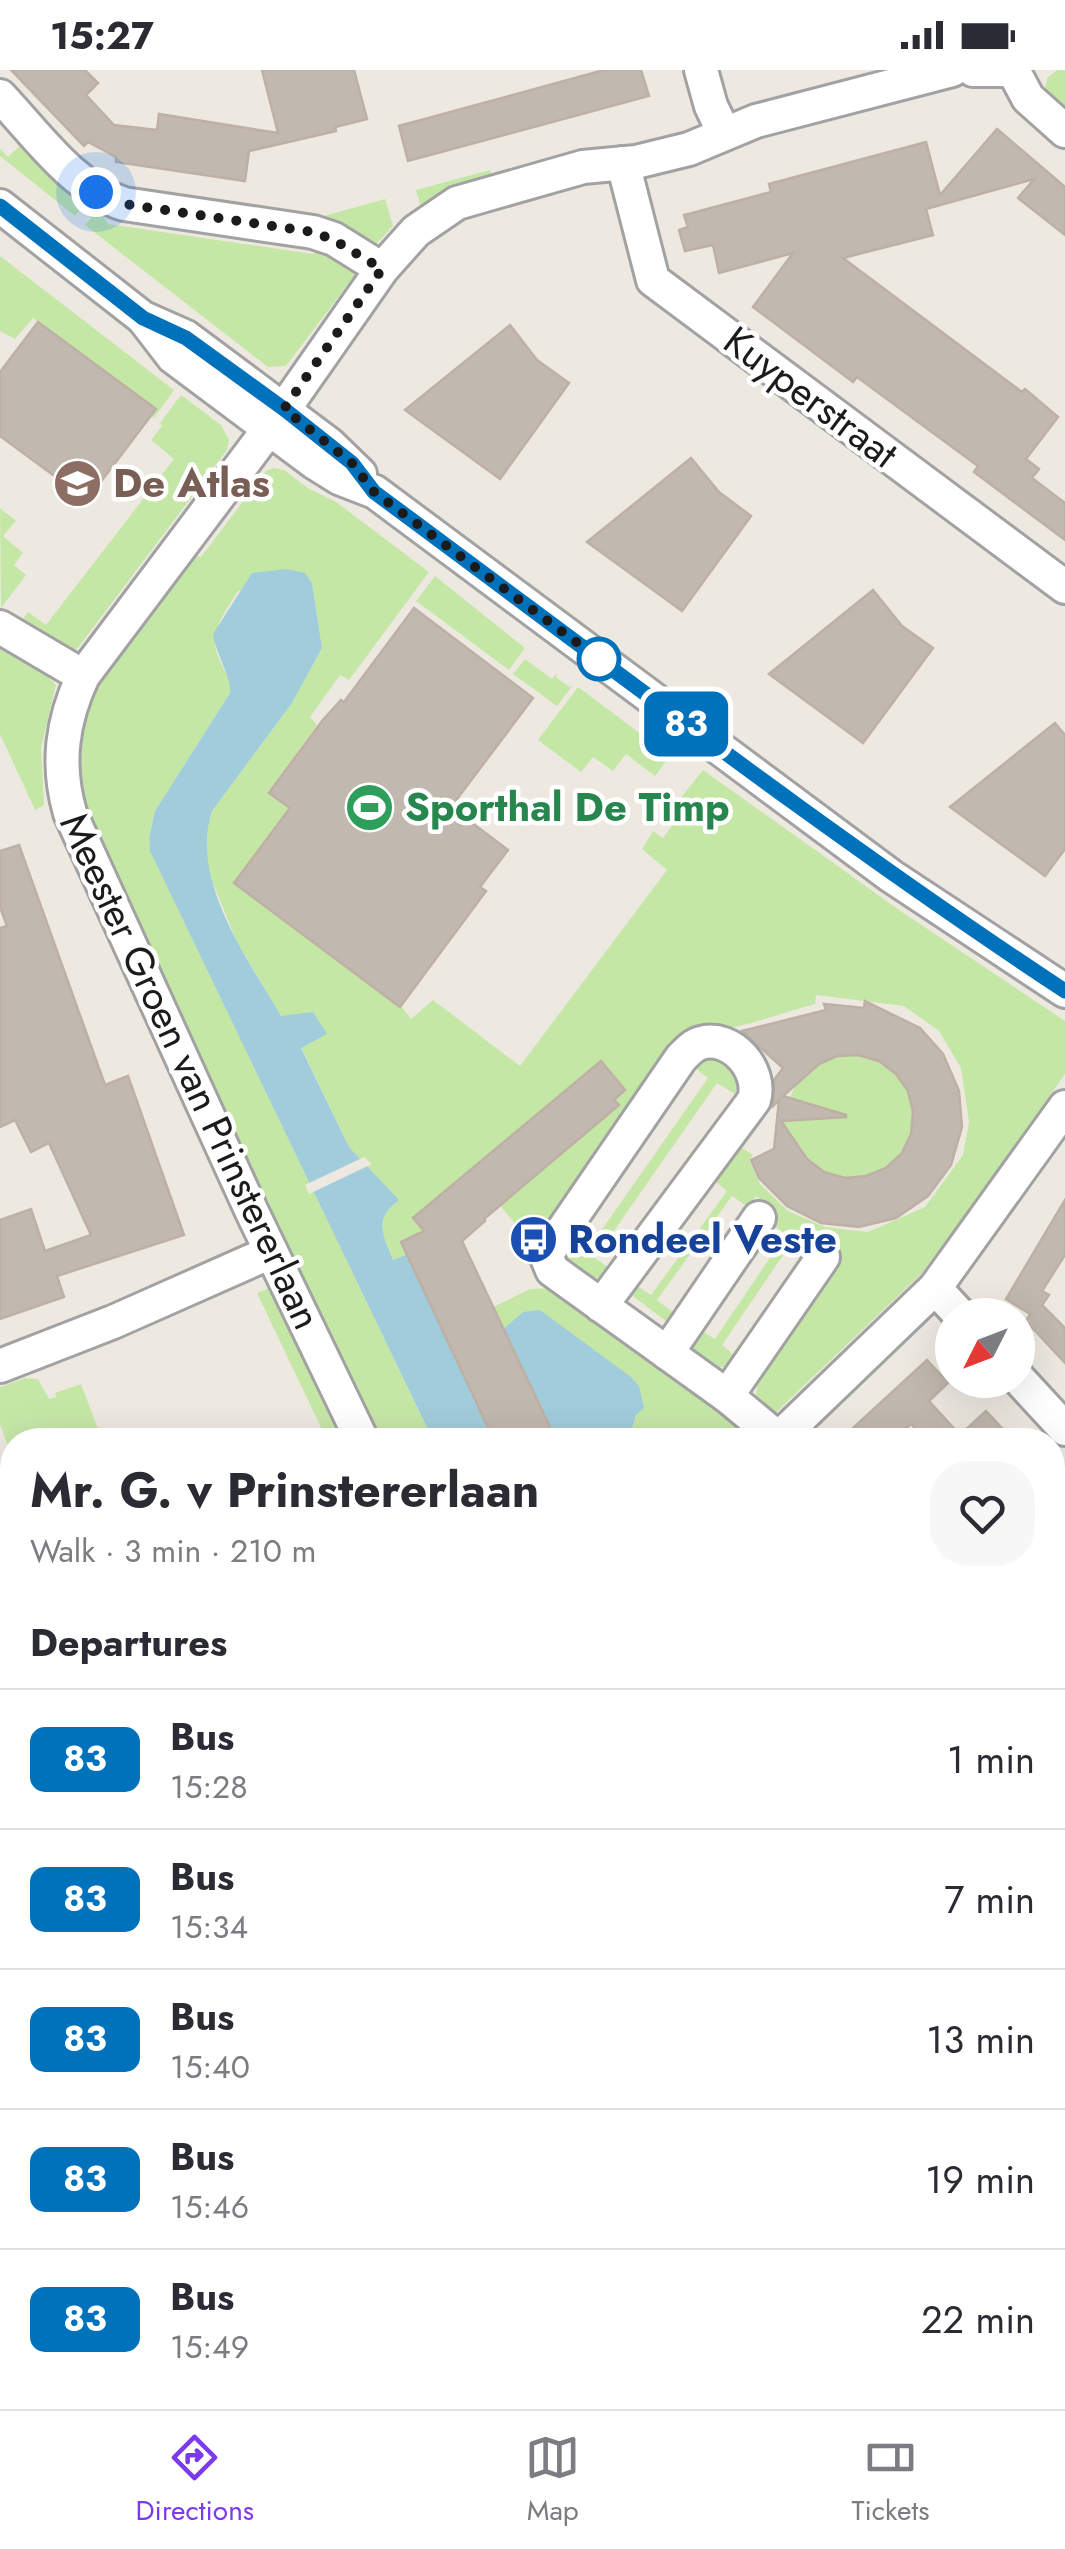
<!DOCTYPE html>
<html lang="en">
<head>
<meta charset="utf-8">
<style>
  body { margin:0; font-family:Jost,sans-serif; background:#f7f7f7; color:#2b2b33; height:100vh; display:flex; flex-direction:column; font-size:38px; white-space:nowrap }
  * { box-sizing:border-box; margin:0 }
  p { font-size:32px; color:#7c7c81 }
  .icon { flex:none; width:55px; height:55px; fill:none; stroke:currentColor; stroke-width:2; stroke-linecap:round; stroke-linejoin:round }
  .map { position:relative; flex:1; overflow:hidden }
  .sheet { position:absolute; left:0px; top:1358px; width:1065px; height:982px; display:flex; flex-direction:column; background:#fff; border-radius:40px 40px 0 0; box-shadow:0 10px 40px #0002 }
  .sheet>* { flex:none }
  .badge { padding:0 20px; border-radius:15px; font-size:35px; line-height:65px }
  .needle { width:65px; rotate:228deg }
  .fabs { position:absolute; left:935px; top:1228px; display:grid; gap:20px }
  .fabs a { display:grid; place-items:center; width:100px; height:100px; border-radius:50%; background:#fff; box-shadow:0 10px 40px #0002; font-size:50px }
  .you { position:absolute; width:50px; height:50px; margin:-25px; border:8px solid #fff; border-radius:50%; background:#1a73e8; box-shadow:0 0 0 15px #1a73e833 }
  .map>.badge { position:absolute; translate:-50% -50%; box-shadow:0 0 0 5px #fff }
  h2 { padding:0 30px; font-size:38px; line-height:90px }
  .round { display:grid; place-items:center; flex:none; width:105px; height:105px; border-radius:40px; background:#f7f7f7 }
  .summary { display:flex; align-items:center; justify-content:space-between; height:170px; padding:0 30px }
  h1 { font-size:48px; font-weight:700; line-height:75px }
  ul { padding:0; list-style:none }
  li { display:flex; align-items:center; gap:30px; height:140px; padding:0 30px; border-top:2px solid #e1e1e2 }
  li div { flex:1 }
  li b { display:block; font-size:38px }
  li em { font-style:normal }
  li .badge { min-width:110px; font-weight:700; text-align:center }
  .status { display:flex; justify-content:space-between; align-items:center; height:70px; padding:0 50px; background:#fff; direction:ltr }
  .status svg { height:28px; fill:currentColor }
  .menu { display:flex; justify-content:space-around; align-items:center; height:140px; border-top:2px solid #e1e1e2; background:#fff; font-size:28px; color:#7c7c81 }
  .menu a { display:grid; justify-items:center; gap:5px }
  .menu .selected { color:#7c3aed }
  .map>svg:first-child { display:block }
  .grass { fill:#c5e7a6 }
  .forest { fill:#a4cc96 }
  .pitch { fill:#7fdcba }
  .water { fill:#a1ccdb }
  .pier { fill:#ede9e1 }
  .building { fill:#c1b8b0; stroke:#beb0a4; stroke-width:2.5; fill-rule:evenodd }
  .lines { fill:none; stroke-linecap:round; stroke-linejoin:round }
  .minor-casing { stroke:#a2a2a2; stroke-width:38 }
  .minor { stroke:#fff; stroke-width:32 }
  .line-casing { stroke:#fff; stroke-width:22 }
  .line { stroke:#0072bc; stroke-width:15 }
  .walk { stroke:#1b1b1b; stroke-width:10; stroke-dasharray:0 18 }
  .stop-dot { fill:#fff; stroke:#0072bc; stroke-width:5 }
  .labels { text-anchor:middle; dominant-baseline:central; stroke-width:9; stroke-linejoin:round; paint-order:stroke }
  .street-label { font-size:40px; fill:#1b1b1b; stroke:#fff }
  .education-label { font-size:40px; font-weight:bold; fill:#785e54; stroke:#fff; text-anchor:start }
  .leisure-label { font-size:40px; font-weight:bold; fill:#27864d; stroke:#fff; text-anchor:start }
  .transit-label { font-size:40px; font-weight:bold; fill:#164399; stroke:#fff; text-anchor:start }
</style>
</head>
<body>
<div class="status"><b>15:27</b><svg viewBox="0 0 49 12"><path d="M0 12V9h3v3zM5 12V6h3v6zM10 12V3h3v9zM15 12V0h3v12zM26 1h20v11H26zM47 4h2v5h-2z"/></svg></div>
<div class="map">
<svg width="1065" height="2339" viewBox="0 0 1065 2339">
  <rect width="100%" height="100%" fill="#ede9e1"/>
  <!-- grass -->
  <g class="grass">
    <path d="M 1057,0 L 1065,0 L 1065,39 L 1045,20 L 1047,8 Z"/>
    <path d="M 27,69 L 100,140 L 108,154 L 313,184 L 324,177 L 358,201 L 286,296 L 268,297 L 85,155 L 91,148 L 81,139 L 75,146 L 0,86 L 0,79 L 8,87 Z"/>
    <path d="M 490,100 L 493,111 L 422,142 L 416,120 Z"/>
    <path d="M 385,129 L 393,156 L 374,176 L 306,151 Z"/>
    <path d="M 0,186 L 174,320 L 154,348 L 151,345 L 153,337 L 33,248 L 15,269 L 0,261 Z"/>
    <path d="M 181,325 L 221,355 L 229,370 L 227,380 L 77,579 L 68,578 L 21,552 L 28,542 L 46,555 L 174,389 L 151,370 L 162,356 L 160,353 Z"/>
    <path d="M 274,398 L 284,400 L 308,418 L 336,432 L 429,502 L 349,610 L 340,605 L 310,647 L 317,655 L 275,713 L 295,730 L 234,813 L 402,937 L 411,949 L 433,930 L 520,996 L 667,800 L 642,779 L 653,761 L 663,768 L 686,736 L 679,730 L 703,700 L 902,842 L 1065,951 L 1065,1004 L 984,1120 L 921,1204 L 774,1344 L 756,1327 L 758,1306 L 843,1185 L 821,1169 L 813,1180 L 794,1169 L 722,1275 L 739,1289 C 711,1310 685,1290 695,1257 L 715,1269 L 786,1164 L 771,1154 L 778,1142 L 756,1126 L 748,1137 L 732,1126 L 657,1230 L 674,1243 L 667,1252 L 629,1223 L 634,1214 L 651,1225 L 727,1121 L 712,1109 L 733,1072 L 753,1085 L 749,1090 L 760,1114 L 788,1141 L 825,1157 L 868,1162 L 925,1137 L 963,1085 L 969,1052 L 961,998 L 939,961 L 904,936 L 816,925 L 815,934 C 788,941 762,951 735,957 C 713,961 703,952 680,967 L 538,1167 L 528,1168 L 495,1130 L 453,1166 L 489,1239 L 530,1219 L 551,1218 L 752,1362 L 743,1370 L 629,1370 L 636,1345 L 644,1337 L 501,1261 L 410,1184 L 393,1191 C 383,1165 374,1150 398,1130 L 349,1077 L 301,977 L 326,964 L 281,946 L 237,872 L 207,799 L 205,762 L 212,741 L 292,633 L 322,578 L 312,513 L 305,503 L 238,521 C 223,545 206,565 221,593 C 226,604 231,610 230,623 L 155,741 L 149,768 L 150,780 L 433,1370 L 379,1370 L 83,741 C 81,723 76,704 77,686 C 80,613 150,542 192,485 L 201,487 L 266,401 Z"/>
    <path d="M 0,438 L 16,451 L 3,466 L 23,483 L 14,495 L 26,505 L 1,538 Z"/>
    <path d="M 435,506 L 525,578 L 509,600 L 416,531 Z"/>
    <path d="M 0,568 L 51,598 L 47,606 L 56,615 L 41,678 L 44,735 L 35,740 L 0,664 Z"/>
    <path d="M 525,589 L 552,609 L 557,603 L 556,607 L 569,617 L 573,615 L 557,636 L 513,604 Z"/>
    <path d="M 578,617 L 670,686 L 655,706 L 626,684 L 613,701 L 593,687 L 581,702 L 538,670 Z"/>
    <path d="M 864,982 C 981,1031 869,1157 809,1094 C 797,1082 788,1063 779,1049 L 798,1011 L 819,988 Z"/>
    <path d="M 710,984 L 731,992 L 739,1014 L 735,1024 L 717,1013 L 595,1188 L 612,1200 L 595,1209 L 585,1209 L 567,1192 L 569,1170 L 587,1181 L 708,1008 L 691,995 Z"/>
    <path d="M 272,1217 L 328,1333 L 324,1335 L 341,1370 L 327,1370 L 257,1223 Z"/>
    <path d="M 25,1308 L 38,1309 L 49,1329 L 56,1327 L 55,1323 L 81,1314 L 102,1370 L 12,1370 L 12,1387 L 0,1354 L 0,1317 Z"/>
    <path d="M 12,1493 L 12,1749 L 0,1753 L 0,1498 Z"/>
    <path d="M 1065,2269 L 1065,2339 L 1017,2339 L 1025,2328 L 1052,2328 L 1053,2287 Z"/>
    <path d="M 354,2328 L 410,2328 L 416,2339 L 358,2339 Z"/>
    <path d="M 487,2328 L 666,2328 L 633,2339 L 453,2339 Z"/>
    <path d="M 698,2328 L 740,2328 L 744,2339 L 665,2339 Z"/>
  </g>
  <!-- forest -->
  <path class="forest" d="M 891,2328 L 947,2328 L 964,2339 L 873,2339 Z"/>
  <!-- pitch -->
  <path class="pitch" d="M 12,1777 L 12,1837 L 0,1841 L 0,1781 Z"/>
  <!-- water -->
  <g class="water">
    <path d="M 286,499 L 305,503 L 312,513 L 322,578 L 292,633 L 212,741 C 189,809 248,889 281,946 L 313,942 L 327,964 L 301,978 L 349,1077 L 399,1130 C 373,1149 383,1165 393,1190 L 411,1183 L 499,1370 L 433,1370 L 150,781 L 149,768 L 155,741 L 230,623 C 231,606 216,584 213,564 L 252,503 Z"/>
    <path d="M 540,1240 L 631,1307 L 639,1316 L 644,1338 L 636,1345 L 629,1370 L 546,1370 L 501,1261 L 523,1242 Z"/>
    <path d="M 410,2328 L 487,2328 L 453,2339 L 416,2339 Z"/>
  </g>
  <!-- pier -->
  <path class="pier" d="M 364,1087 L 372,1094 L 309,1124 L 305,1115 Z"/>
  <!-- building -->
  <g class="building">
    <path d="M 11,0 L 85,0 L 98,13 L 86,25 L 114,55 L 157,60 L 159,44 L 278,63 L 262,0 L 354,0 L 367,49 L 335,57 L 336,61 L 249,81 L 245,111 L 116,92 L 116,87 L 88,72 L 84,76 Z"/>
    <path d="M 604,0 L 641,0 L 649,26 L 408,91 L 399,56 Z"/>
    <path d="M 997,59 L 1065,117 L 1065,165 L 1018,128 L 1034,109 L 926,139 L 933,165 L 843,188 L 1022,322 L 1025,319 L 1058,347 L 1026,389 L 1039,399 L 1032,408 L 1065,433 L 1065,470 L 974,402 L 978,396 L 857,307 L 853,312 L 753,237 L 793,183 L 719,203 L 713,175 L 685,181 L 679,160 L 688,157 L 684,145 L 771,122 L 769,114 L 926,72 L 940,125 Z"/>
    <path d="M 38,252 L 156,339 L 87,430 L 0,366 L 0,302 Z"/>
    <path d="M 510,255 L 537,290 L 569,313 L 500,409 L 405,340 Z"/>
    <path d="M 691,388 L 719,422 L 751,446 L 682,541 L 587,472 Z"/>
    <path d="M 873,520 L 902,556 L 933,578 L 863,673 L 769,604 Z"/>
    <path d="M 414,538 L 533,628 L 451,737 L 508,780 L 480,817 L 486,821 L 400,937 L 234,813 L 290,738 L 269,723 L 322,651 L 341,630 L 344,632 Z"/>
    <path d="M 1055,653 L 1065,665 L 1065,779 L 1045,806 L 950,737 Z"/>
    <path d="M 19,775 L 105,1015 L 128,1006 L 184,1165 L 57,1206 L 64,1227 L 0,1249 L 0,1150 L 31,1139 L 45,1181 L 91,1165 L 49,1073 L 31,1082 L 15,1050 L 0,1057 L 0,858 L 7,856 L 0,837 L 0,781 Z"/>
    <path d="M 865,931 L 920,958 L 943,984 L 959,1021 L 962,1057 L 951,1095 L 928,1126 L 896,1148 L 859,1157 L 821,1153 L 787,1136 L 759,1108 L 751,1090 L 774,1079 L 779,1030 L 773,1036 L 774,1010 L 783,998 L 742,961 L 826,940 L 824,934 L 864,938 ZM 858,985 L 879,991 L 896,1004 L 908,1021 L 913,1042 L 911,1064 L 902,1083 L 886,1098 L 866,1106 L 845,1108 L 824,1102 L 807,1089 L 781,1051 L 846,1047 L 846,1045 L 783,1026 L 819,994 L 837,986 Z"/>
    <path d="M 601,991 L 625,1020 L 614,1030 L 619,1035 L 484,1149 L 485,1151 L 462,1171 L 556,1370 L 494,1370 L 401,1172 L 424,1161 L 413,1148 Z"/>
    <path d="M 1065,1130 L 1065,1185 L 1042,1221 L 1049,1225 L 1042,1235 L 1065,1258 L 1065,1293 L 1026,1251 L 1030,1244 L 1006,1229 Z"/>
    <path d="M 927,1290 L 948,1313 L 929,1331 L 960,1365 L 986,1341 L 1013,1370 L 926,1370 L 911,1354 L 893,1370 L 840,1370 Z"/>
  </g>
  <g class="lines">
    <defs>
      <g id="minor">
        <path d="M 701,0 L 711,36 L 724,63"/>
        <path d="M 973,0 L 1009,0"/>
        <path d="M 1013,0 L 1028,28 L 1065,61"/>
        <path d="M 0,26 C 37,65 72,117 124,134 L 313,162 L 334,169 L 382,199"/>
        <path d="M 623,93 L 653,210 L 1065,517"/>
        <path d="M 0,136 L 143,248 L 186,267 L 233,302 L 329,374 L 360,404"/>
        <path d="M 143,248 L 173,287 L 315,393 L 339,408 L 375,422 L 891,806 L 1065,921"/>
        <path d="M 0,557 L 83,606"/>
        <path d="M 935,1218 L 960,1245"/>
        <path d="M 601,1236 L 754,1030 C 763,1000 731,964 701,973 C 693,975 687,982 681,988 L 546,1185 L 552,1200 L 727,1326 L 779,1369"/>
        <path d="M 667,1283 L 759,1148"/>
        <path d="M 0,1296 L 113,1252 L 271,1182"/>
        <path d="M 1018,1308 L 1065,1359"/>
        <path d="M 727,1326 L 823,1187"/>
        <path d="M 362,1370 L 252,1142 L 70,743 C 56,694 62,651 83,606 L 284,339 L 382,199 L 416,161 L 457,133 L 583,97 L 636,92 L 689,79 L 756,51 L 952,0"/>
        <path d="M 777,1370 L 935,1218 L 1065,1037"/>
        <path d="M 1052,1553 L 1065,1544"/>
        <path d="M 1052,2087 L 1065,2071"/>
        <path d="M 102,2328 L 106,2339"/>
        <path d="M 796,2339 L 819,2328"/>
      </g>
    </defs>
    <!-- minor casing -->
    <use href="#minor" class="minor-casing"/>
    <!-- minor -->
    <use href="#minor" class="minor"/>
  </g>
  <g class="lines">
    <defs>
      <path id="line" d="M 0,136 L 143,248 L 186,268 L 284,339 L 352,393 L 374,422 C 603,591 828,765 1065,921"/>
    </defs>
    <!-- line casing -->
    <use href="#line" class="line-casing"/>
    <!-- line -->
    <use href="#line" class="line"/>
    <!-- walk -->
    <path class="walk" d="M 96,122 L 124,134 L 313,162 L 334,170 L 382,199 L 284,339 L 352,393 L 374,422 L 599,589"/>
  </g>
  <!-- icons -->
  <defs>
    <symbol id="school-disc" viewBox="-11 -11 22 22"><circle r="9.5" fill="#8d6e63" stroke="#fff"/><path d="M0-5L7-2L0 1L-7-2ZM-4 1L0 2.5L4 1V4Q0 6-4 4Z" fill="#fff"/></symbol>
    <symbol id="stadium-disc" viewBox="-11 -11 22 22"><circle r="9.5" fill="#2e9e5b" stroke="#fff"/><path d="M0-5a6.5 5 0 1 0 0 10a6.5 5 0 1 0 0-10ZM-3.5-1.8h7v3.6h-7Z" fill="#fff"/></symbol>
    <symbol id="bus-disc" viewBox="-11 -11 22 22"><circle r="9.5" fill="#1a4fb4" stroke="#fff"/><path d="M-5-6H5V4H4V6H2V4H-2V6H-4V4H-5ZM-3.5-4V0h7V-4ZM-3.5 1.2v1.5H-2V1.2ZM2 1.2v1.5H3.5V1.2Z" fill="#fff"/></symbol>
  </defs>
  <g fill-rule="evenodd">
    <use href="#school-disc" x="50" y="386" width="55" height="55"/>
    <use href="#stadium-disc" x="342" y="710" width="55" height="55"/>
    <use href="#bus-disc" x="506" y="1142" width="55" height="55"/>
  </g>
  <!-- markers -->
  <circle class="stop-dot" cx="599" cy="589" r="20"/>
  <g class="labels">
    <!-- street labels -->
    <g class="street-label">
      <text transform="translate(811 327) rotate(37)">Kuyperstraat</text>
      <text transform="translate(191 1001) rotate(65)">Meester Groen van Prinstererlaan</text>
    </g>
    <!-- education labels -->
    <g class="education-label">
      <text x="113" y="413">De Atlas</text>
    </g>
    <!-- leisure labels -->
    <g class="leisure-label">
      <text x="405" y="737">Sporthal De Timp</text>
    </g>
    <!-- transit labels -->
    <g class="transit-label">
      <text x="568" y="1169">Rondeel Veste</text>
    </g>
  </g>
</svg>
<div class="fabs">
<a><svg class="needle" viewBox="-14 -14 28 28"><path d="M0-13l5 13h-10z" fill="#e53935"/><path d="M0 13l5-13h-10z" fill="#7c7c81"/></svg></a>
</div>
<div class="you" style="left:96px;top:122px"></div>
<b class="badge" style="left:686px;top:654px;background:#0072bc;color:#fff">83</b>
<section class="sheet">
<div class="summary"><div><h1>Mr. G. v Prinstererlaan</h1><p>Walk · 3 min · 210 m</p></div><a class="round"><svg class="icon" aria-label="heart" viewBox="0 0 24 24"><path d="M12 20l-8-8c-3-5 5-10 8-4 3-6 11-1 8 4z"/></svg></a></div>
<h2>Departures</h2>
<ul>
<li><span class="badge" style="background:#0072bc;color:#fff">83</span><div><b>Bus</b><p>15:28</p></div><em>1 min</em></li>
<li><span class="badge" style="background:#0072bc;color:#fff">83</span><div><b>Bus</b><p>15:34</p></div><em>7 min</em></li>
<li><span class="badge" style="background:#0072bc;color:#fff">83</span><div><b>Bus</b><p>15:40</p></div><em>13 min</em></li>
<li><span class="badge" style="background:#0072bc;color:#fff">83</span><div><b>Bus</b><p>15:46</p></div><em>19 min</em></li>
<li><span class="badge" style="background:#0072bc;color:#fff">83</span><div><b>Bus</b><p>15:49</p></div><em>22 min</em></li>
</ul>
</section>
</div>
<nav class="menu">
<a class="selected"><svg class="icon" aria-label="directions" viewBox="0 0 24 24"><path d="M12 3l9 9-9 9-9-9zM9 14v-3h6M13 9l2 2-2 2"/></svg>Directions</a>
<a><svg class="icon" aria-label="map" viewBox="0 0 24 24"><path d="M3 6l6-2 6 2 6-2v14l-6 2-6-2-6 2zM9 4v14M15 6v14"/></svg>Map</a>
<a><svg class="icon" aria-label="tickets" viewBox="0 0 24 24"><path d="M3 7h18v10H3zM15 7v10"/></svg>Tickets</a>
</nav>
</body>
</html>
